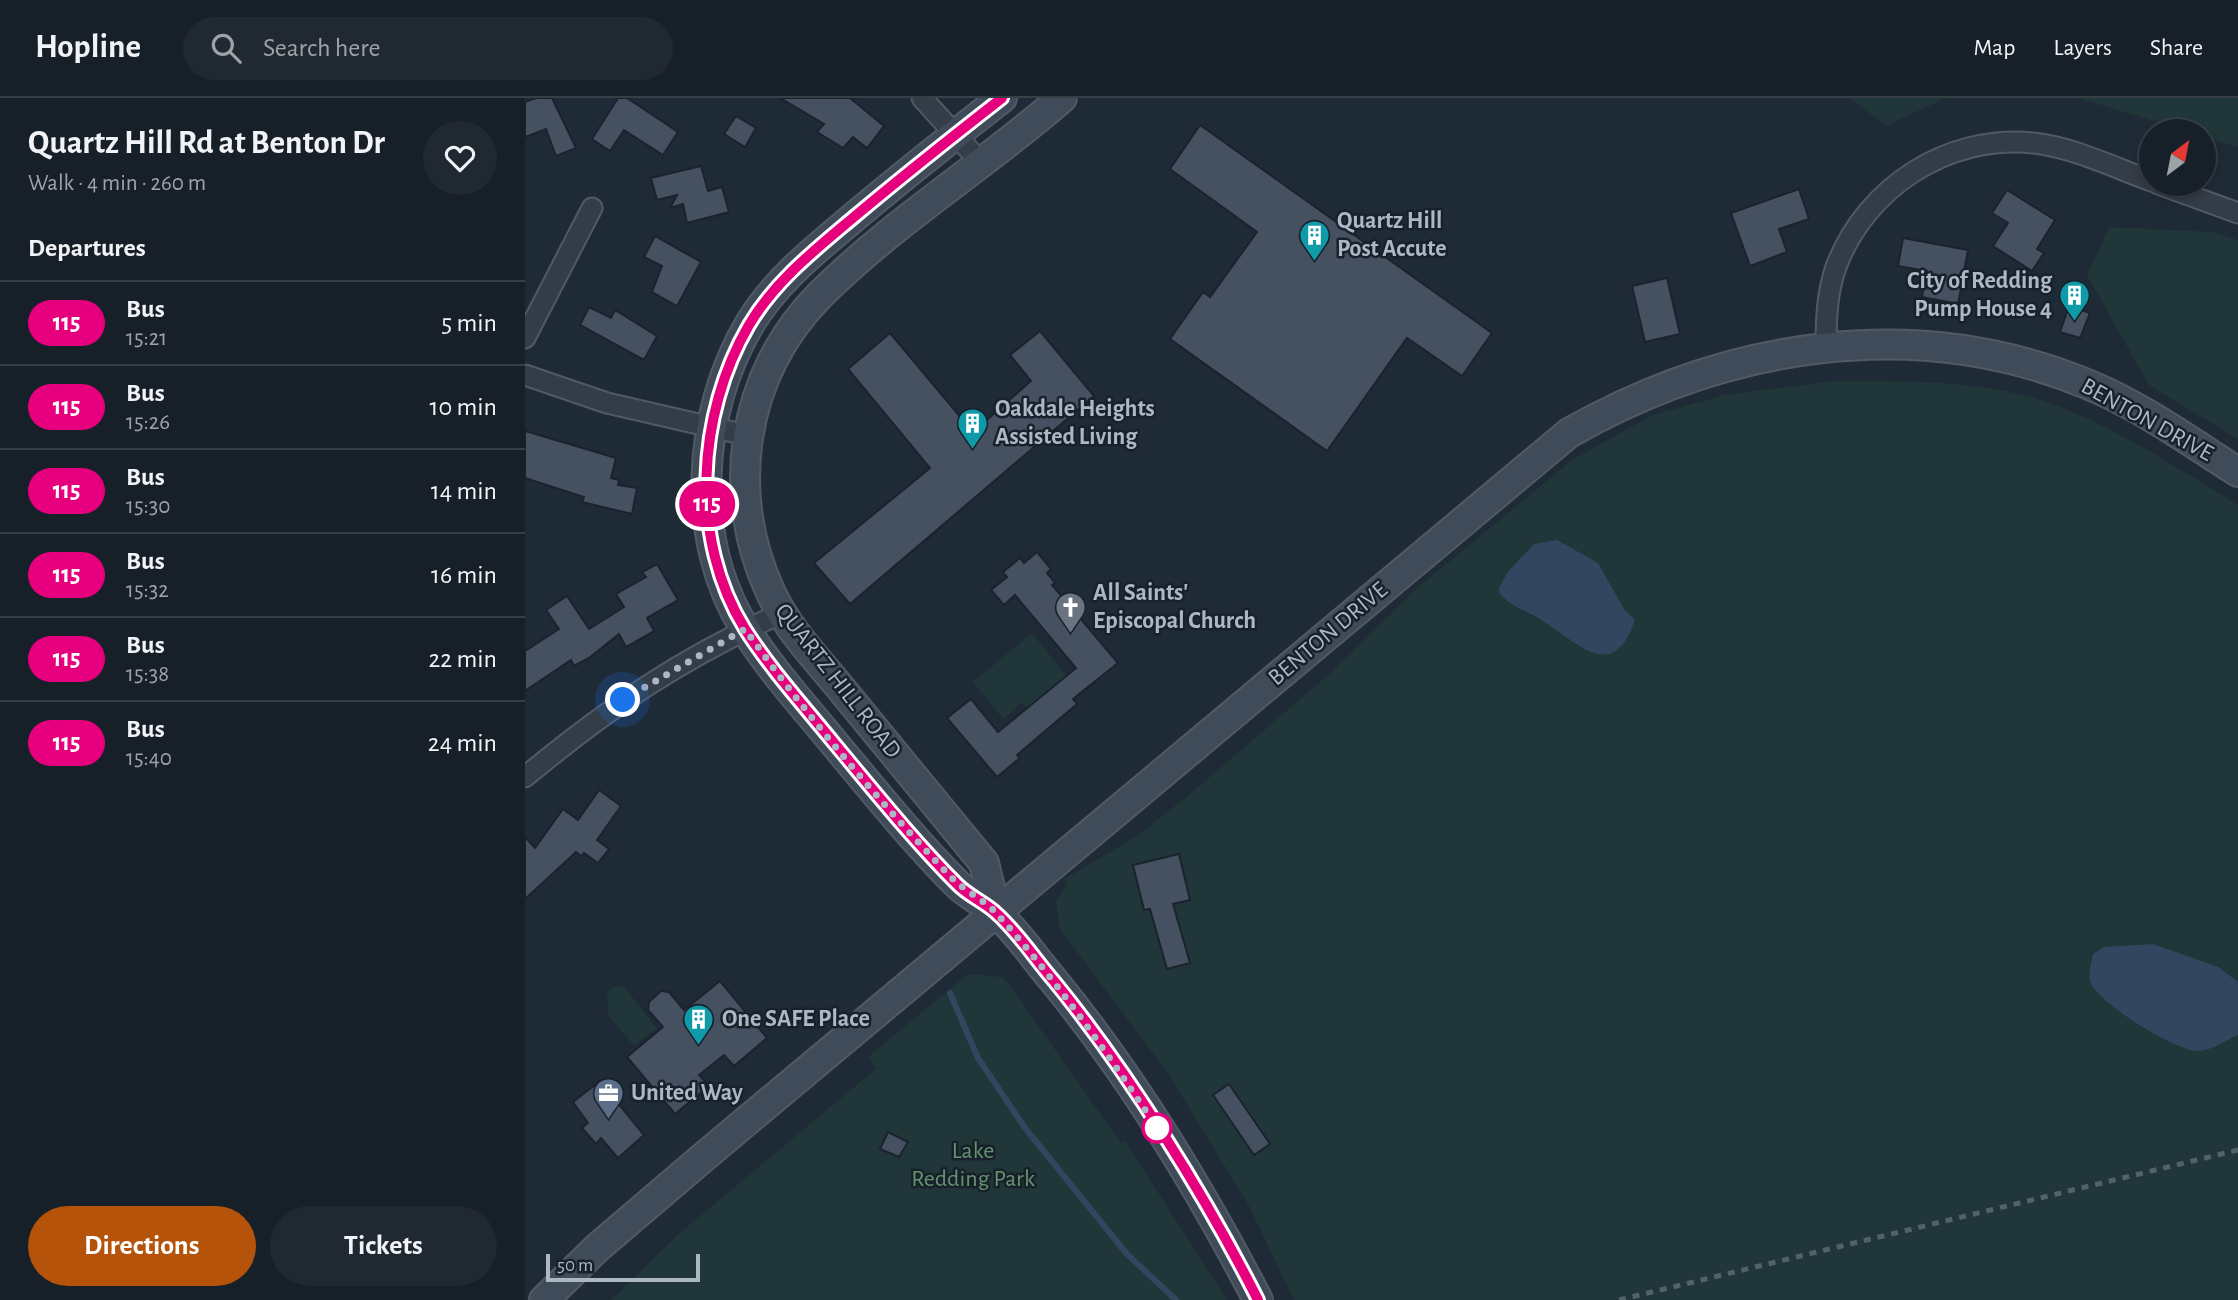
<!DOCTYPE html>
<html lang="en">
<head>
<meta charset="utf-8">
<style>
  body { margin:0; font-family:"Alegreya Sans",sans-serif; background:#202831; color:#f1f3f6; height:100vh; display:flex; flex-direction:column; font-size:26px; white-space:nowrap }
  * { box-sizing:border-box; margin:0 }
  p { font-size:23px; color:#9ea3a8 }
  .icon { flex:none; width:38px; height:38px; fill:none; stroke:currentColor; stroke-width:2; stroke-linecap:round; stroke-linejoin:round }
  .map { position:relative; flex:1; overflow:hidden }
  .sheet { display:flex; flex-direction:column; background:#172029; width:525px }
  .sheet>* { flex:none }
  .badge { padding:0 14px; border-radius:23px; font-size:24px; line-height:46px }
  .needle { width:46px; rotate:32deg }
  .fabs { position:absolute; left:1614px; top:21px; display:grid; gap:14px }
  .fabs a { display:grid; place-items:center; width:77px; height:77px; border-radius:50%; background:#172029; box-shadow:0 4px 10px #0003,0 0 0 2px #363e46; font-size:35px }
  .scale { position:absolute; left:21px; bottom:18px; width:154px; box-sizing:border-box; padding-left:7px; border:4px solid #acb7c4; border-top:0; font-size:19px; line-height:24px; white-space:nowrap; color:#acb7c4; -webkit-text-stroke:5px #18212b; paint-order:stroke }
  .you { position:absolute; width:35px; height:35px; margin:-18px; border:5px solid #fff; border-radius:50%; background:#1a73e8; box-shadow:0 0 0 10px #1a73e833 }
  .map>.badge { position:absolute; translate:-50% -50%; box-shadow:0 0 0 4px #fff }
  h2 { padding:0 28px; font-size:26px; line-height:63px }
  .round { display:grid; place-items:center; flex:none; width:74px; height:74px; border-radius:37px; background:#202831 }
  .head { display:flex; align-items:center; justify-content:space-between; height:119px; padding:0 28px }
  h1 { font-size:33px; font-weight:700; line-height:52px }
  .primary-button { display:flex; gap:14px; margin-top:auto; padding:14px 28px }
  .primary-button a { flex:1; height:80px; border-radius:42px; background:#b45309; color:#fff; font-size:28px; font-weight:700; line-height:80px; text-align:center }
  .primary-button a+a { background:#202831; color:#f1f3f6 }
  ul { padding:0; list-style:none }
  li { display:flex; align-items:center; gap:21px; height:84px; padding:0 28px; border-top:2px solid #363e46 }
  li div { flex:1 }
  li b { display:block; font-size:26px }
  li em { font-style:normal }
  li .badge { min-width:77px; font-weight:700; text-align:center }
  header { display:flex; align-items:center; gap:42px; box-sizing:border-box; height:98px; padding:0 35px; background:#172029; border-bottom:2px solid #363e46 }
  header strong { font-size:33px }
  nav { display:flex; gap:38px; margin-inline-start:auto; font-size:24px }
  .search { width:490px; height:63px; background:#202831; display:flex; align-items:center; gap:18px; box-sizing:border-box; padding:0 24px; border-radius:38px; color:#9ea3a8; font-size:26px }
  main { display:flex; flex:1; min-height:0 }
  .map>svg:first-child { display:block }
  .green { fill:#213638 }
  .water { fill:#32475f }
  .lines { fill:none; stroke-linecap:round; stroke-linejoin:round }
  .stream { stroke:#32475f; stroke-width:6 }
  .building { fill:#455161; stroke:#1a232d; stroke-width:2 }
  .street-casing { stroke:#505a65; stroke-width:23 }
  .secondary-casing { stroke:#505a65; stroke-width:32 }
  .street { stroke:#333c47; stroke-width:19 }
  .secondary { stroke:#404b5a; stroke-width:28 }
  .rail { stroke:#54606e; stroke-width:5; stroke-dasharray:7 7; stroke-linecap:butt }
  .line-casing { stroke:#fff; stroke-width:16 }
  .line { stroke:#e6007e; stroke-width:10 }
  .walk { stroke:#acb7c4; stroke-width:7; stroke-dasharray:0 12.6 }
  .stop-dot { fill:#fff; stroke:#e6007e; stroke-width:3.5 }
  .labels { text-anchor:middle; dominant-baseline:central; stroke-width:5; stroke-linejoin:round; paint-order:stroke }
  .poi-label { font-size:24px; font-weight:bold; fill:#acb7c4; stroke:#18212b; text-anchor:start }
  .street-label { font-size:24px; fill:#acb7c4; stroke:#18212b }
  .park-label { font-size:24px; fill:#64946d; stroke:#18212b }
</style>
</head>
<body>
<header>
<strong>Hopline</strong>
<div class="search"><svg class="icon" aria-label="search" viewBox="0 0 24 24"><circle cx="10" cy="10" r="6"/><path d="M15 15l6 6"/></svg>Search here</div>
<nav><a>Map</a><a>Layers</a><a>Share</a></nav>
</header>
<main>
<section class="sheet">
<div class="head"><div><h1>Quartz Hill Rd at Benton Dr</h1><p>Walk · 4 min · 260 m</p></div><a class="round"><svg class="icon" aria-label="heart" viewBox="0 0 24 24"><path d="M12 20l-8-8c-3-5 5-10 8-4 3-6 11-1 8 4z"/></svg></a></div>
<h2>Departures</h2>
<ul>
<li><span class="badge" style="background:#e6007e;color:#fff">115</span><div><b>Bus</b><p>15:21</p></div><em>5 min</em></li>
<li><span class="badge" style="background:#e6007e;color:#fff">115</span><div><b>Bus</b><p>15:26</p></div><em>10 min</em></li>
<li><span class="badge" style="background:#e6007e;color:#fff">115</span><div><b>Bus</b><p>15:30</p></div><em>14 min</em></li>
<li><span class="badge" style="background:#e6007e;color:#fff">115</span><div><b>Bus</b><p>15:32</p></div><em>16 min</em></li>
<li><span class="badge" style="background:#e6007e;color:#fff">115</span><div><b>Bus</b><p>15:38</p></div><em>22 min</em></li>
<li><span class="badge" style="background:#e6007e;color:#fff">115</span><div><b>Bus</b><p>15:40</p></div><em>24 min</em></li>
</ul>
<div class="primary-button"><a>Directions</a><a>Tickets</a></div>
</section>
<div class="map">
<svg width="1713" height="1202" viewBox="0 0 1713 1202">
  <rect width="100%" height="100%" fill="#1f2a37"/>
  <!-- green -->
  <g class="green">
    <path d="M 1326,0 L 1421,0 L 1361,28 Z"/>
    <path d="M 1554,0 L 1713,0 L 1713,49 L 1678,39 L 1678,33 L 1661,33 Z"/>
    <path d="M 1584,129 L 1687,134 L 1713,142 L 1713,341 L 1624,287 L 1562,177 Z"/>
    <path d="M 1309,283 C 1387,283 1472,281 1545,313 C 1604,338 1658,373 1713,407 L 1713,1202 L 769,1202 L 723,1106 L 642,974 L 535,831 L 531,803 L 542,786 L 539,781 L 612,738 L 659,701 L 808,573 L 891,491 L 1047,362 L 1128,317 L 1199,297 Z"/>
    <path d="M 507,535 L 544,581 L 533,584 L 502,611 L 497,605 L 478,621 L 448,584 Z"/>
    <path d="M 443,876 L 478,879 L 483,885 L 596,1045 L 600,1043 L 702,1202 L 86,1202 L 157,1133 L 352,970 L 343,959 Z"/>
    <path d="M 91,888 L 99,889 L 132,930 L 109,948 L 83,917 L 82,895 Z"/>
  </g>
  <!-- water -->
  <g class="water">
    <path d="M 1032,442 L 1073,465 L 1099,511 L 1110,522 C 1087,589 1051,542 1013,520 C 999,511 982,508 973,492 L 982,475 L 1009,446 Z"/>
    <path d="M 1628,846 L 1693,869 L 1713,884 L 1713,937 C 1701,942 1686,953 1673,953 C 1652,954 1571,904 1565,883 C 1563,875 1567,863 1568,856 L 1579,849 Z"/>
  </g>
  <g class="lines">
    <!-- stream -->
    <path class="stream" d="M 425,895 L 453,960 L 500,1030 L 602,1156 L 651,1202"/>
  </g>
  <!-- building -->
  <g class="building">
    <path d="M 11,0 L 27,0 L 51,50 L 31,58 L 21,31 L 0,39 L 0,4 Z"/>
    <path d="M 93,0 L 102,0 L 153,34 L 138,57 L 99,32 L 85,53 L 67,41 Z"/>
    <path d="M 255,0 L 325,0 L 359,28 L 342,50 L 328,39 L 318,50 L 292,34 L 299,26 Z"/>
    <path d="M 211,18 L 231,30 L 220,49 L 199,36 Z"/>
    <path d="M 675,27 L 967,235 L 937,278 L 882,240 L 802,353 L 645,241 L 678,194 L 685,199 L 732,134 L 645,71 Z"/>
    <path d="M 176,68 L 183,93 L 197,89 L 204,114 L 162,125 L 158,106 L 145,110 L 152,97 L 132,102 L 126,80 Z"/>
    <path d="M 1274,91 L 1284,121 L 1254,131 L 1262,154 L 1225,168 L 1206,115 Z"/>
    <path d="M 1482,92 L 1530,122 L 1512,151 L 1519,155 L 1507,173 L 1468,148 L 1483,125 L 1467,115 Z"/>
    <path d="M 130,138 L 176,164 L 152,208 L 127,194 L 137,168 L 119,159 Z"/>
    <path d="M 1378,140 L 1443,152 L 1433,206 L 1397,199 L 1402,173 L 1373,168 Z"/>
    <path d="M 1142,180 L 1155,236 L 1120,244 L 1107,188 Z"/>
    <path d="M 1544,208 L 1565,215 L 1555,240 L 1535,234 Z"/>
    <path d="M 64,209 L 86,220 L 90,212 L 132,238 L 119,262 L 55,227 Z"/>
    <path d="M 515,233 L 569,298 L 325,506 L 289,465 L 405,370 L 323,271 L 365,235 L 448,334 L 506,283 L 485,257 Z"/>
    <path d="M 0,333 L 91,360 L 86,380 L 94,382 L 93,387 L 112,390 L 107,416 L 57,404 L 59,399 L 0,380 Z"/>
    <path d="M 512,454 L 526,471 L 522,475 L 530,485 L 527,487 L 593,565 L 548,601 L 552,606 L 492,657 L 495,660 L 472,679 L 422,620 L 446,601 L 473,634 L 551,570 L 490,497 L 479,507 L 466,492 L 482,479 L 478,474 L 495,460 L 499,465 Z"/>
    <path d="M 132,466 L 153,502 L 122,520 L 129,533 L 101,549 L 94,536 L 64,560 L 49,568 L 46,562 L 0,593 L 0,553 L 34,531 L 21,512 L 42,498 L 64,531 L 99,509 L 91,496 L 121,479 L 117,474 Z"/>
    <path d="M 74,692 L 96,708 L 72,742 L 84,751 L 73,765 L 59,755 L 56,758 L 51,754 L 0,801 L 0,739 L 10,750 L 38,711 L 53,722 Z"/>
    <path d="M 654,756 L 665,802 L 648,806 L 665,865 L 642,871 L 625,811 L 619,812 L 608,767 Z"/>
    <path d="M 195,883 L 242,940 L 209,968 L 199,957 L 174,977 L 184,988 L 150,1016 L 102,959 L 138,929 L 123,912 L 124,904 L 136,893 L 144,894 L 159,912 Z"/>
    <path d="M 75,983 L 119,1037 L 93,1060 L 76,1040 L 71,1046 L 57,1030 L 63,1025 L 48,1004 Z"/>
    <path d="M 704,986 L 745,1046 L 729,1057 L 688,997 Z"/>
    <path d="M 363,1034 L 383,1044 L 374,1059 L 355,1051 Z"/>
  </g>
  <g class="lines">
    <defs>
      <g id="street">
        <path d="M 397,0 L 457,66"/>
        <path d="M 1633,86 L 1713,115"/>
        <path d="M 0,240 L 67,110"/>
        <path d="M 1301,248 C 1301,222 1302,194 1311,169 C 1341,89 1423,36 1509,45 C 1550,50 1588,69 1626,83"/>
        <path d="M 0,277 L 82,305 L 221,337"/>
        <path d="M 0,679 C 83,610 158,559 257,515"/>
      </g>
      <g id="secondary">
        <path d="M 477,0 C 427,39 378,78 329,119 C 291,151 250,183 224,227 C 172,316 164,441 220,531 C 246,572 279,608 309,645 C 349,693 389,743 433,787 C 444,798 459,804 470,814 C 492,833 510,861 529,883 C 608,980 676,1092 733,1202"/>
        <path d="M 471,814 L 459,765 C 412,707 365,650 318,593 C 293,562 263,532 246,495 C 199,395 216,277 295,197 C 368,124 459,68 537,0"/>
        <path d="M 19,1202 L 72,1150 L 181,1057 L 1044,335 C 1202,245 1390,215 1562,286 C 1616,308 1664,343 1713,374"/>
      </g>
    </defs>
    <!-- street casing -->
    <use href="#street" class="street-casing"/>
    <!-- secondary casing -->
    <use href="#secondary" class="secondary-casing"/>
    <!-- street -->
    <use href="#street" class="street"/>
    <!-- secondary -->
    <use href="#secondary" class="secondary"/>
    <!-- rail -->
    <path class="rail" d="M 1094,1202 L 1713,1052"/>
  </g>
  <g class="lines">
    <defs>
      <path id="line" d="M 477,0 C 427,39 378,78 329,119 C 291,151 250,183 224,227 C 172,316 164,441 220,531 C 246,572 279,608 309,645 C 349,693 389,743 433,787 C 444,798 459,804 470,814 C 492,833 510,861 529,883 C 604,975 680,1097 733,1202"/>
    </defs>
    <!-- line casing -->
    <use href="#line" class="line-casing"/>
    <!-- line -->
    <use href="#line" class="line"/>
    <!-- walk -->
    <path class="walk" d="M 98,602 L 220,531 C 282,618 351,700 424,777 C 439,793 460,802 473,817 C 535,886 587,962 638,1039 L 632,1030"/>
  </g>
  <!-- icons -->
  <defs>
    <symbol id="building-pin" viewBox="-11 -11 22 30"><path d="M0 17L-7.5 6A9.5 9.5 0 1 1 7.5 6Z" fill="#0f9aa8" stroke="#18212b"/><path d="M-4-6H4V6H1V3H-1V6H-4ZM-2.5-4.3h1.7v1.8h-1.7ZM.8-4.3h1.7v1.8H.8ZM-2.5-1h1.7V.8h-1.7ZM.8-1h1.7V.8H.8Z" fill="#fff"/></symbol>
    <symbol id="church-pin" viewBox="-11 -11 22 30"><path d="M0 17L-7.5 6A9.5 9.5 0 1 1 7.5 6Z" fill="#6b7280" stroke="#18212b"/><path d="M-1.2-6h2.4v3.5h3.3v2.4h-3.3V6h-2.4V-.1h-3.3v-2.4h3.3Z" fill="#fff"/></symbol>
    <symbol id="office-pin" viewBox="-11 -11 22 30"><path d="M0 17L-7.5 6A9.5 9.5 0 1 1 7.5 6Z" fill="#5c6f8a" stroke="#18212b"/><path d="M-6-3h4V-5.5h4V-3h4V5H-6ZM-1-4.5V-3h2v-1.5ZM-6 0V1H6V0Z" fill="#fff"/></symbol>
  </defs>
  <g fill-rule="evenodd">
    <use href="#building-pin" x="772" y="120" width="35" height="47"/>
    <use href="#building-pin" x="1532" y="180" width="35" height="47"/>
    <use href="#building-pin" x="430" y="308" width="35" height="47"/>
    <use href="#church-pin" x="528" y="492" width="35" height="47"/>
    <use href="#building-pin" x="156" y="904" width="35" height="47"/>
    <use href="#office-pin" x="66" y="978" width="35" height="47"/>
  </g>
  <!-- markers -->
  <circle class="stop-dot" cx="632" cy="1030" r="14"/>
  <g class="labels">
    <!-- poi labels -->
    <g class="poi-label">
      <text x="812" y="123">Quartz Hill<tspan x="812" dy="28">Post Accute</tspan></text>
      <text x="1527" y="183" text-anchor="end">City of Redding<tspan x="1527" dy="28">Pump House 4</tspan></text>
      <text x="470" y="311">Oakdale Heights<tspan x="470" dy="28">Assisted Living</tspan></text>
      <text x="568" y="495">All Saints'<tspan x="568" dy="28">Episcopal Church</tspan></text>
      <text x="197" y="921">One SAFE Place</text>
      <text x="106" y="995">United Way</text>
    </g>
    <!-- street labels -->
    <g class="street-label">
      <text transform="translate(1622 322) rotate(29)">BENTON DRIVE</text>
      <text transform="translate(803 536) rotate(-40)">BENTON DRIVE</text>
      <text transform="translate(313 583) rotate(52)">QUARTZ HILL ROAD</text>
    </g>
    <!-- park labels -->
    <g class="park-label">
      <text x="448" y="1053">Lake<tspan x="448" dy="28">Redding Park</tspan></text>
    </g>
  </g>
</svg>
<div class="fabs">
<a><svg class="needle" viewBox="-14 -14 28 28"><path d="M0-13l5 13h-10z" fill="#e53935"/><path d="M0 13l5-13h-10z" fill="#9ea3a8"/></svg></a>
</div>
<div class="scale">50 m</div>
<div class="you" style="left:98px;top:602px"></div>
<b class="badge" style="left:182px;top:406px;background:#e6007e;color:#fff">115</b>
</div>
</main>
</body>
</html>
